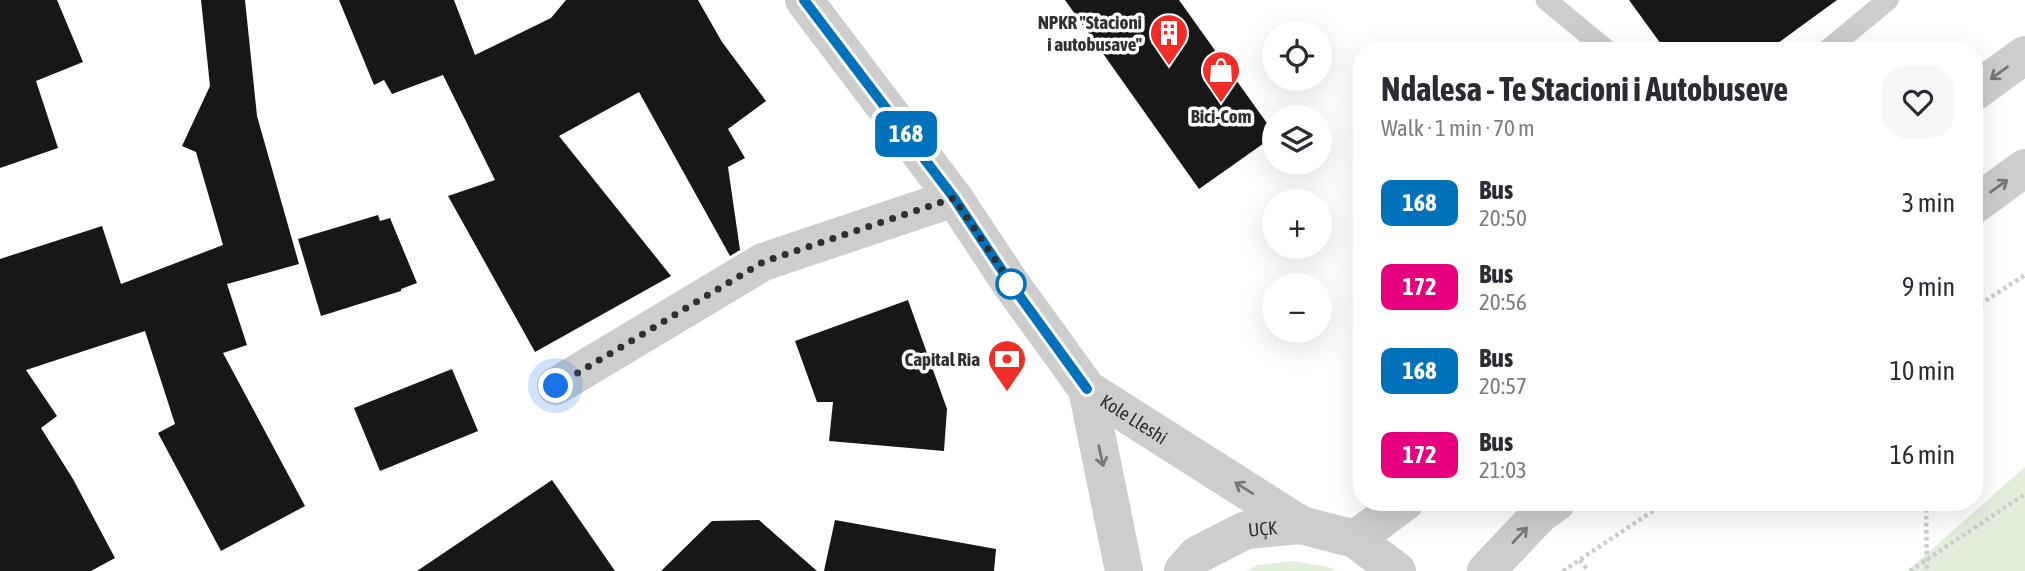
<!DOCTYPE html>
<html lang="en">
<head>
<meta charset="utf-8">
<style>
  body { margin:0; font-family:"Asap Condensed",sans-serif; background:#f7f7f7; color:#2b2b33; height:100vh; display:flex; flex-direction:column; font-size:26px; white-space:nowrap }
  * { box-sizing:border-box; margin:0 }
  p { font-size:23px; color:#7c7c81 }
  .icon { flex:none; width:38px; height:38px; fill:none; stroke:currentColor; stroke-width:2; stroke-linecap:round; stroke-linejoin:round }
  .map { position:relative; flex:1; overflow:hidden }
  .drawer { position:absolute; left:1353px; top:42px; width:630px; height:469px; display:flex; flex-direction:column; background:#fff; border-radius:28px; box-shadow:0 7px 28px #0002 }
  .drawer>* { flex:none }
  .badge { padding:0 14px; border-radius:10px; font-size:24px; line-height:46px }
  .controls { position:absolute; left:1262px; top:21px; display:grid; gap:14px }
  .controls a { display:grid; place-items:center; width:70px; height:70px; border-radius:50%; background:#fff; box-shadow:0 7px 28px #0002; font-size:35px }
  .you { position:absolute; width:35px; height:35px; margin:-18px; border:5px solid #fff; border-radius:50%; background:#1a73e8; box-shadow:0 0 0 10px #1a73e833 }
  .map>.badge { position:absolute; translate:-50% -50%; box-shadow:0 0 0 4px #fff }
  .round { display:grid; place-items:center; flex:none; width:74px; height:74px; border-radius:28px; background:#f7f7f7 }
  .headline { display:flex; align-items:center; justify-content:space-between; height:119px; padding:0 28px }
  h1 { font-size:33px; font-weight:700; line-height:52px }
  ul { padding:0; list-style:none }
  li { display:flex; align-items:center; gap:21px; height:84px; padding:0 28px }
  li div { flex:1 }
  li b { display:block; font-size:26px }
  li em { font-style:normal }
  li .badge { min-width:77px; font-weight:700; text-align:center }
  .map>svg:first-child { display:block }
  .green { fill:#e4eedd }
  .building { fill:#171717 }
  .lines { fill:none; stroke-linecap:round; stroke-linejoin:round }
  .path { stroke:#cdcdcd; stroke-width:4.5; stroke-dasharray:3.5 3.5; stroke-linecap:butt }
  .service { stroke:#cdcdcd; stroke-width:21 }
  .minor { stroke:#cdcdcd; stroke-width:38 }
  .tertiary { stroke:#cdcdcd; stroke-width:38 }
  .oneway { stroke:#777 }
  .line-casing { stroke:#fff; stroke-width:16 }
  .line { stroke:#0072bc; stroke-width:10 }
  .walk { stroke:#303030; stroke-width:7; stroke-dasharray:0 12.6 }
  .stop-dot { fill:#fff; stroke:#0072bc; stroke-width:3.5 }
  .labels { text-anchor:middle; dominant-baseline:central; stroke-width:7; stroke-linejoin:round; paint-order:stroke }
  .poi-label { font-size:19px; font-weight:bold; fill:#303030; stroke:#fff; text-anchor:end }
  .street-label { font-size:19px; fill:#303030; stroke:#fff }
</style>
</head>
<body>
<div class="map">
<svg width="2025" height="571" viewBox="0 0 2025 571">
  <rect width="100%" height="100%" fill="#fff"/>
  <!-- green -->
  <g class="green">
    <path d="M 2025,467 L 2025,571 L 1907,571 Z"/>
    <path d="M 1295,561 L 1332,568 L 1337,571 L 1246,571 L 1257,565 Z"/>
  </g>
  <!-- building -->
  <g class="building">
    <path d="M 0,0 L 57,0 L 83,62 L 36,81 L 58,148 L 0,168 Z"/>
    <path d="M 201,0 L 245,0 L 257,116 L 299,264 L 227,284 L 247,345 L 223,353 L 305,506 L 221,551 L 158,433 L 175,424 L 145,331 L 26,370 L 57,416 L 41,428 L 73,479 L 115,558 L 91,571 L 0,571 L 0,259 L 102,226 L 121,284 L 223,245 L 196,152 L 182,146 L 210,86 Z"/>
    <path d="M 339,0 L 454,0 L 475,55 L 551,18 L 566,0 L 698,0 L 722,42 L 766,101 L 728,129 L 745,158 L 728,167 L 740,250 L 730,256 L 639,92 L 559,136 L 671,276 L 535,352 L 448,196 L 495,180 L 443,75 L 392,94 L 384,80 L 374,85 Z"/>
    <path d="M 1065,0 L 1179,0 L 1274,133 L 1274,136 L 1199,189 Z"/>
    <path d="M 1629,0 L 1837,0 L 1767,51 L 1666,51 Z"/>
    <path d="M 378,215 L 380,221 L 390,218 L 417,283 L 401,289 L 401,291 L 321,316 L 298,239 Z"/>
    <path d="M 908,300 L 947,409 L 944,451 L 829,441 L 833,402 L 817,402 L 795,341 Z"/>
    <path d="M 452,369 L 478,431 L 380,471 L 354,408 Z"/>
    <path d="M 552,480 L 615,571 L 417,571 L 509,509 Z"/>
    <path d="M 759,520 L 817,571 L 661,571 L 712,521 Z"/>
    <path d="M 835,520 L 996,549 L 994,571 L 824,571 Z"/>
  </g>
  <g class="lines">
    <!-- path -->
    <g class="path">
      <path d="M 1974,308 L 2025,275"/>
      <path d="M 1926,502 L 1927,571"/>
      <path d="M 1580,560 L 1588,571"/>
      <path d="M 1563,571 L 1666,502"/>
      <path d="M 1910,571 L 2025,494"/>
    </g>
    <!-- service -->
    <g class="service">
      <path d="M 1546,0 L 1608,51"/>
      <path d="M 1826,51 L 1888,0"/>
    </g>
    <!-- minor -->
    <path class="minor" d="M 556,386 L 763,262 L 954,198"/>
    <!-- tertiary -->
    <g class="tertiary">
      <path id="s1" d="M 804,0 L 954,198 L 1011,284 L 1087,389 L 1301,525"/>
      <path d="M 1974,92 L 2025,55"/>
      <path d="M 1974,205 L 2025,168"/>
      <path d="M 1087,389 L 1124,571"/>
      <path d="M 1355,539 L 1405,502"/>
      <path id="s2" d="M 1183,571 L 1197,555 L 1246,530 L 1301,525 L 1355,539 L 1397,571"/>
      <path d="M 1486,571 L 1541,513 L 1557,502"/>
    </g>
  </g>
  <!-- one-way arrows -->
  <defs><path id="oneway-shaft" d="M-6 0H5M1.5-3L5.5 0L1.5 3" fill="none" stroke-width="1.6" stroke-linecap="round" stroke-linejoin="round" transform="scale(1.75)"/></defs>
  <g class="oneway">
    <use href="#oneway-shaft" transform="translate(1999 73) rotate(144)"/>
    <use href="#oneway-shaft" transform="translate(1999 186) rotate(-35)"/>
    <use href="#oneway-shaft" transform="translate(1101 456) rotate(78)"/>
    <use href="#oneway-shaft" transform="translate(1244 488) rotate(-148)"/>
    <use href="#oneway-shaft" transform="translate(1520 535) rotate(-47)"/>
  </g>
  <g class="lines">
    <defs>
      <path id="line" d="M 804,0 L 954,198 L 1011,284 L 1087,389"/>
    </defs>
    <!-- line casing -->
    <use href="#line" class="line-casing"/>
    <!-- line -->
    <use href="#line" class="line"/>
    <!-- walk -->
    <path class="walk" d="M 556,386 L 763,262 L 954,198 L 1011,284"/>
  </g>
  <!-- icons -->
  <defs>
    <symbol id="building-pin" viewBox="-11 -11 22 30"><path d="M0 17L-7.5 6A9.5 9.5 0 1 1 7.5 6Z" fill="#f22c27" stroke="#fff"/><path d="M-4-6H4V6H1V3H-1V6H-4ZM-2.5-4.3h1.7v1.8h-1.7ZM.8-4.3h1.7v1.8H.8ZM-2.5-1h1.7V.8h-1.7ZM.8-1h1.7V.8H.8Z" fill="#fff"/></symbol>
    <symbol id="shop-pin" viewBox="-11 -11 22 30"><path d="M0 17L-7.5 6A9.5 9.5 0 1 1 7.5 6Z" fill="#f22c27" stroke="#fff"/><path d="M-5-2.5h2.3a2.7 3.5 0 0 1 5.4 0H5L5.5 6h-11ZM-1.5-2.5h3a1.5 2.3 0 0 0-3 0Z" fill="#fff"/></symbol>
    <symbol id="bank-pin" viewBox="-11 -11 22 30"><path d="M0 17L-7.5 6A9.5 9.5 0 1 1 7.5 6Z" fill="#f22c27" stroke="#fff"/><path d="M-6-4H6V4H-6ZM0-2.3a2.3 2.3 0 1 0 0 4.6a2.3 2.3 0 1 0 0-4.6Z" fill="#fff"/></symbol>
  </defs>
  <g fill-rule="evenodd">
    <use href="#building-pin" x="1147" y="11" width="44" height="60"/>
    <use href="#shop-pin" x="1199" y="48" width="44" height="60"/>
    <use href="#bank-pin" x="985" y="337" width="44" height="60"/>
  </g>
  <!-- markers -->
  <circle class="stop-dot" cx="1011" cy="284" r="14"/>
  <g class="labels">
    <!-- poi labels -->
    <g class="poi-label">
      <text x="1142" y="22">NPKR "Stacioni<tspan x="1142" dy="22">i autobusave"</tspan></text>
      <text x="1221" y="116" text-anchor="middle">Bici-Com</text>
      <text x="980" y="359">Capital Ria</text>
    </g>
    <!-- street labels -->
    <g class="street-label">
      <text stroke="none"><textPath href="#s1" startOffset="537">Kole Lleshi</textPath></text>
      <text stroke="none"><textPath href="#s2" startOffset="93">UÇK</textPath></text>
    </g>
  </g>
</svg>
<div class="controls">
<a><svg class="icon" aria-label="locate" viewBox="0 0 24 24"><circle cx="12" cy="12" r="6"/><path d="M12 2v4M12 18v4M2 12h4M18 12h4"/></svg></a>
<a><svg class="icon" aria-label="layers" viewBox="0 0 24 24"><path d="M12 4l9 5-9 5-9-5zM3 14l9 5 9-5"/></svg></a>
<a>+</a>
<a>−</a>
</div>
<div class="you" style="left:556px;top:386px"></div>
<b class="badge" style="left:906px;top:134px;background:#0072bc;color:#fff">168</b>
<section class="drawer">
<div class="headline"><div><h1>Ndalesa - Te Stacioni i Autobuseve</h1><p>Walk · 1 min · 70 m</p></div><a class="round"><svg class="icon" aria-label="heart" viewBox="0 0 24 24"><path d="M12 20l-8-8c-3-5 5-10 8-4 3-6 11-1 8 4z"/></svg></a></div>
<ul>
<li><span class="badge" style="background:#0072bc;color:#fff">168</span><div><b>Bus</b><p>20:50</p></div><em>3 min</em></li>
<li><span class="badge" style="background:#e6007e;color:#fff">172</span><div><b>Bus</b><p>20:56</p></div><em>9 min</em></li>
<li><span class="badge" style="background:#0072bc;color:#fff">168</span><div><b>Bus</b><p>20:57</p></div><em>10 min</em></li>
<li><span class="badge" style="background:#e6007e;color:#fff">172</span><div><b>Bus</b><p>21:03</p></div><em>16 min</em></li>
</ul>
</section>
</div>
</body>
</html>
